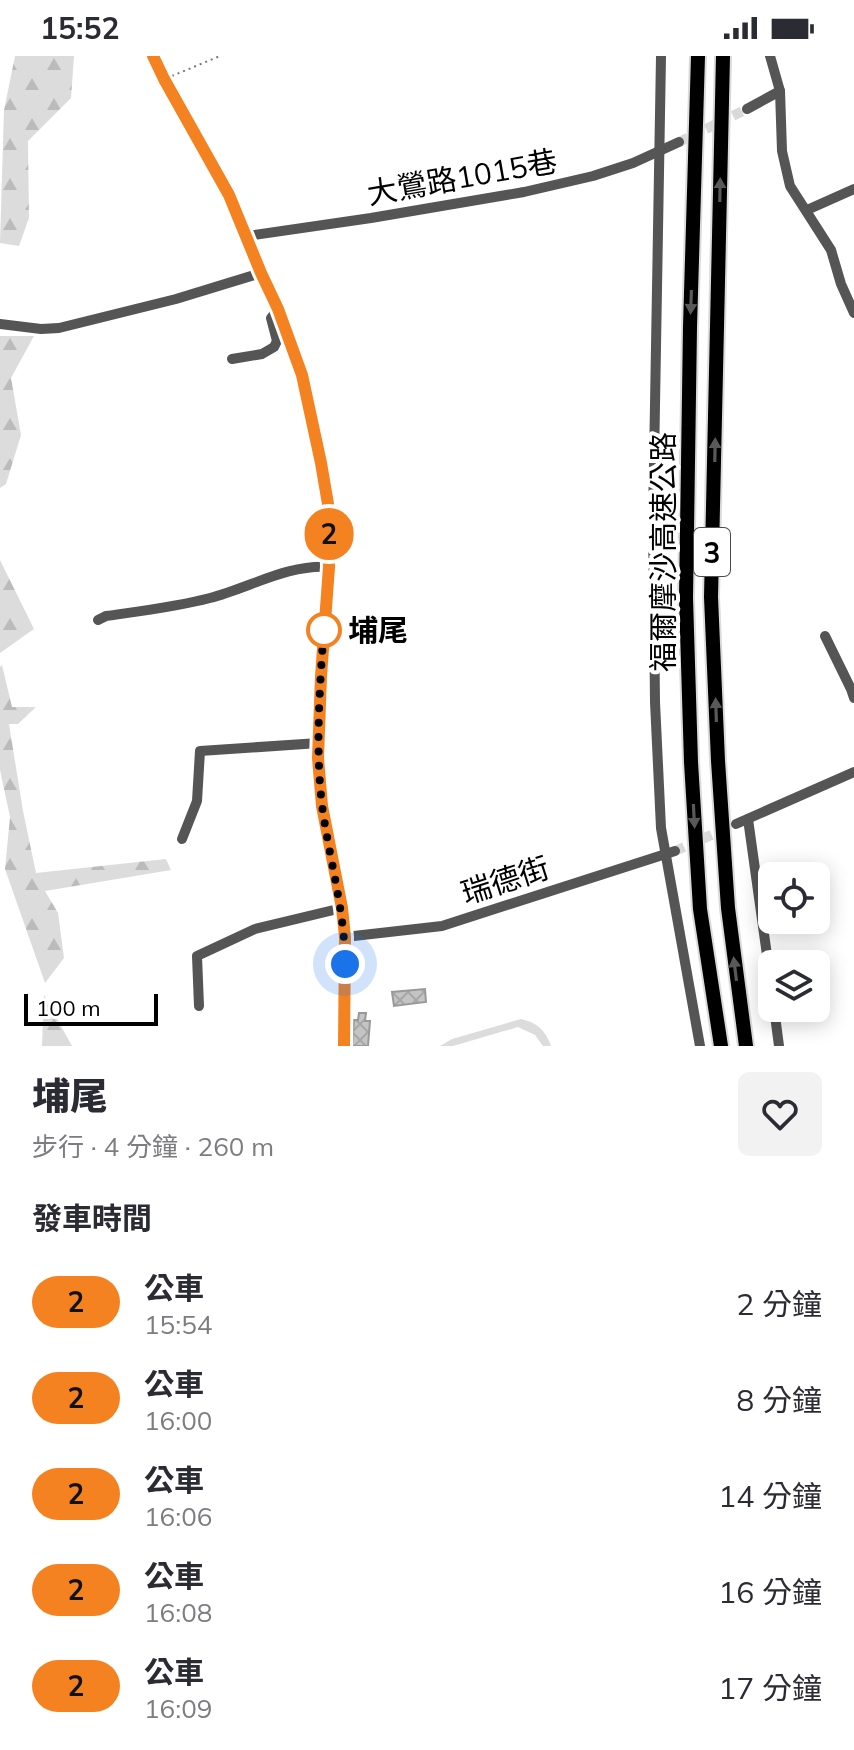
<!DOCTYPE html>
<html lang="zh-TW">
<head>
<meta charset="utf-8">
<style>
  body { margin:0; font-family:Mulish,"Noto Sans TC",sans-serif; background:#f2f2f3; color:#2b2b33; height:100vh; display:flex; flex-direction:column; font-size:30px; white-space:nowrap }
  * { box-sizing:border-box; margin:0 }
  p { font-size:26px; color:#7c7c81 }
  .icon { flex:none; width:44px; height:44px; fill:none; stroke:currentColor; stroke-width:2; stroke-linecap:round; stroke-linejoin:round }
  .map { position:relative; height:990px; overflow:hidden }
  .panel { display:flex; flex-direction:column; background:#fff; flex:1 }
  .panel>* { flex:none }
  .badge { padding:0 16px; border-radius:26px; font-size:28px; line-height:52px }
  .tools { position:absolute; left:758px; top:806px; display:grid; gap:16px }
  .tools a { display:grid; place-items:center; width:72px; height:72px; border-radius:12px; background:#fff; box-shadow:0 4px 20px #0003; font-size:40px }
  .scale { position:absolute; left:24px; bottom:20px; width:134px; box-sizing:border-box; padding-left:8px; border:4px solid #000; border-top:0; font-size:22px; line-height:28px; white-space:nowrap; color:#000; -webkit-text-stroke:6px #fff; paint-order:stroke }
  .you { position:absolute; width:40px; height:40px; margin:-20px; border:6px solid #fff; border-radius:50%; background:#1a73e8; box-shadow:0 0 0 12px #1a73e833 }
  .map>.badge { position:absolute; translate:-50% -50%; box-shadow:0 0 0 4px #fff }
  h2 { padding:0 32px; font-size:30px; line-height:72px }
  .round { display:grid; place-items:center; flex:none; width:84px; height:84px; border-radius:12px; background:#f2f2f3 }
  .headline { display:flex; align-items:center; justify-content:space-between; height:136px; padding:0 32px }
  h1 { font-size:38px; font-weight:800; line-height:60px }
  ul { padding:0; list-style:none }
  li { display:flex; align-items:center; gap:24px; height:96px; padding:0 32px }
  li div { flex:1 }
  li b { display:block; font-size:30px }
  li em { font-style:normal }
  li .badge { min-width:88px; font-weight:700; text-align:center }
  .status { display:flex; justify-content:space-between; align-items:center; height:56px; padding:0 40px; background:#fff; direction:ltr }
  .status svg { height:22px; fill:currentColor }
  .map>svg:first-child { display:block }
  .forest { fill:url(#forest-firs) }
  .green { fill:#dcdcdc }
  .building { fill:url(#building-cross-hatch); stroke:#999; stroke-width:2 }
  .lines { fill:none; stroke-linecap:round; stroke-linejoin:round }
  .minor-tunnel { stroke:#d9d9d9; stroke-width:10; stroke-dasharray:10 5; stroke-linecap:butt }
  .highway-casing { stroke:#dbdbdb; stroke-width:18 }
  .path { stroke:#777; stroke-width:2; stroke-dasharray:2 4; stroke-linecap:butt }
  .minor { stroke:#555; stroke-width:10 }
  .highway { stroke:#000; stroke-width:14 }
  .oneway { fill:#595959 }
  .line-casing { stroke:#fff; stroke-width:18 }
  .line { stroke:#f58220; stroke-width:12 }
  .walk { stroke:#000; stroke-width:8; stroke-dasharray:0 14.4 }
  .stop-dot { fill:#fff; stroke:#f58220; stroke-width:4 }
  .labels { text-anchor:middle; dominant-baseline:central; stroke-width:8; stroke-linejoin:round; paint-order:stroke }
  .shield { fill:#fff; stroke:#4c4c4c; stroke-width:2 }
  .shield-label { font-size:28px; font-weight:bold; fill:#000 }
  .street-label { font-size:30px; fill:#000; stroke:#fff }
  .stop-label { font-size:30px; font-weight:bold; fill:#000; stroke:#fff; text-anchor:start }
</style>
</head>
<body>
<div class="status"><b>15:52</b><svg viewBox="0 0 49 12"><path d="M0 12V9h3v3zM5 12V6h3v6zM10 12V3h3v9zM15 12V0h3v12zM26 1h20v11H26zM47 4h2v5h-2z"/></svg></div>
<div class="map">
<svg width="854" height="990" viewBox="0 0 854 990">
  <defs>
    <pattern id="forest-firs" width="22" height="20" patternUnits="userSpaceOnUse" patternTransform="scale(2)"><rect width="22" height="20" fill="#dcdcdc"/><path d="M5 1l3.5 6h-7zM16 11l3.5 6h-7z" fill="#bbb"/></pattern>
    <pattern id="building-cross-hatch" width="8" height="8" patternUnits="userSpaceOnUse" patternTransform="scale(2)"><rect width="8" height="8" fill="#c4c4c4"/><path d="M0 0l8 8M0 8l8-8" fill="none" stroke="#a7a7a7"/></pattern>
  </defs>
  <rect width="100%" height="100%" fill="#fff"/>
  <!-- forest -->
  <g class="forest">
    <path d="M 15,0 L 74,0 L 71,42 L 28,85 L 29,162 L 19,190 L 0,187 L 4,54 Z"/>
    <path d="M 0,280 L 34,280 L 11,322 L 21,379 L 6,428 L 0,432 Z"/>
    <path d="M 0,504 L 34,573 L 0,597 Z"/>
    <path d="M 2,609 L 12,651 L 36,651 L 18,668 L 9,668 L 23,755 L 36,817 L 166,803 L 171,814 L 45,835 L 58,857 L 64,902 L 45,927 L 5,813 L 10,761 L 0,714 L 0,611 Z"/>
    <path d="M 44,939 L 72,990 L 42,990 Z"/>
  </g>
  <!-- green -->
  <path class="green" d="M 521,963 C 537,966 546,975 551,990 L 543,990 L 535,979 L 518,971 L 453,990 L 440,990 L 452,983 Z"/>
  <!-- building -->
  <g class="building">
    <path d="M 425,933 L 426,946 L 394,950 L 392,936 Z"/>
    <path d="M 359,957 L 366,957 L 365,965 L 370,965 L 368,990 L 352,990 L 354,964 L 358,964 Z"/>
  </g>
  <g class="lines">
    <!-- minor-tunnel -->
    <g class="minor-tunnel">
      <path d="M 679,86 L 747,53"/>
      <path d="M 675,795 L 727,772"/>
    </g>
    <defs>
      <g id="highway">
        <path d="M 698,0 L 690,271 L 686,542 L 691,706 L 700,853 L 721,990"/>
        <path d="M 723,0 L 711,541 L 718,705 L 728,852 L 746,990"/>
      </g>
    </defs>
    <!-- highway casing -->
    <use href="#highway" class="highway-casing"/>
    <!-- path -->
    <path class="path" d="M 172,20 L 220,0"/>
    <!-- minor -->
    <g class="minor">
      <path d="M 153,0 L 164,23 L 229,139 L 261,217 L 278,253 L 302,319 L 321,407 L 328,448 L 329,511 L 321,620 L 318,702 L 322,750 L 345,881 L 344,990"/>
      <path d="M 661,0 L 653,465 L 655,646 L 661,772 L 700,990"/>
      <path d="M 770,0 L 780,35 L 782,95 L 790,130 L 831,194 L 841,228 L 854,257"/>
      <path d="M 747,53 L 780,35"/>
      <path d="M 807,154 L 854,133"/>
      <path d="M 247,180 L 371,162 L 524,136 L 593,120 L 633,107 L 679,86"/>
      <path d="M 0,268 L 41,273 L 59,272 L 176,243 L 261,217"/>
      <path d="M 232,303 L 262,298 L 274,291 L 277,285 L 271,262 L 278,253"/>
      <path d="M 98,564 L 106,560 C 141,555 176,551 210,542 C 249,532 288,508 329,511"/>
      <path d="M 825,580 L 851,633 L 854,642"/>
      <path d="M 748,763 L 772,935"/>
      <path d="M 736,768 L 854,716"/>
      <path d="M 182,783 L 197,745 L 200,695 L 319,687"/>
      <path d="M 345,881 L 442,870 L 675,795"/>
      <path d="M 199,950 L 197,900 L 255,873 L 342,852"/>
      <path d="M 774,952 L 779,990"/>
    </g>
    <!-- highway -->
    <use href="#highway" class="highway"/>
  </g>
  <!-- one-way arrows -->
  <defs><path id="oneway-solid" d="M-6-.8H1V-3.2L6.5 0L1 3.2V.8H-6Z" transform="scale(2)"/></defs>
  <g class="oneway">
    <use href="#oneway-solid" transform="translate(720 134) rotate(-89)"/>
    <use href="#oneway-solid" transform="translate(691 246) rotate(92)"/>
    <use href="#oneway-solid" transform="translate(715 394) rotate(-89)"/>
    <use href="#oneway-solid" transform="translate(716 654) rotate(-92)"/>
    <use href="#oneway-solid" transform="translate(694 760) rotate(87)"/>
    <use href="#oneway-solid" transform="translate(735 913) rotate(-97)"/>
  </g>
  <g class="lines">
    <defs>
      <path id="line" d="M 153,0 L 164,23 L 229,139 L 261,217 L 278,253 L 302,319 L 321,407 L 328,448 L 329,511 L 321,620 L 318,702 L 322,750 L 342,852 L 345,881 L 344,990"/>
    </defs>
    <!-- line casing -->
    <use href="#line" class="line-casing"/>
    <!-- line -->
    <use href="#line" class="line"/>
    <!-- walk -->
    <path class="walk" d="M 324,574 L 324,570 C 320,629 315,690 322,749 C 329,803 345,854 345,908"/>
  </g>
  <!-- markers -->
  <circle class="stop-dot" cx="324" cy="574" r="16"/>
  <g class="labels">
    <!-- shield labels -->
    <rect class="shield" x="694" y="472" width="36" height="48" rx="6"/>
    <g class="shield-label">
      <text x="712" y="496">3</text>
    </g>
    <!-- street labels -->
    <g class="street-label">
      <text transform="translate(462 121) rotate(-10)">大鶯路1015巷</text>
      <text transform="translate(663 496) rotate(-90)">福爾摩沙高速公路</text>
      <text transform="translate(505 824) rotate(-18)">瑞德街</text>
    </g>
    <!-- stop labels -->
    <g class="stop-label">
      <text x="348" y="574">埔尾</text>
    </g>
  </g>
</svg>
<div class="tools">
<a><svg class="icon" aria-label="locate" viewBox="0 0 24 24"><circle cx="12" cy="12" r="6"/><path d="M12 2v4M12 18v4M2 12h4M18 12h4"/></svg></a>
<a><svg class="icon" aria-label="layers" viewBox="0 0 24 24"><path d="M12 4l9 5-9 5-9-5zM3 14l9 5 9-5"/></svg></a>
</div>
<div class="scale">100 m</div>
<div class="you" style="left:345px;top:908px"></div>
<b class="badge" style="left:329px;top:478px;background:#f58220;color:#111">2</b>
</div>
<section class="panel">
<div class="headline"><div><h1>埔尾</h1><p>步行 · 4 分鐘 · 260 m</p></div><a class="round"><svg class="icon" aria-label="heart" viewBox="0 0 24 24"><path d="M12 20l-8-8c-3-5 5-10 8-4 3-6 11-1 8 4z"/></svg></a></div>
<h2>發車時間</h2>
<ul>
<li><span class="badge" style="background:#f58220;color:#111">2</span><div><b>公車</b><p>15:54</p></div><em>2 分鐘</em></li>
<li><span class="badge" style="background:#f58220;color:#111">2</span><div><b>公車</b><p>16:00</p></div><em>8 分鐘</em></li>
<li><span class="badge" style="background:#f58220;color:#111">2</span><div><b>公車</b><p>16:06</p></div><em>14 分鐘</em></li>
<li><span class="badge" style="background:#f58220;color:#111">2</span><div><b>公車</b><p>16:08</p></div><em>16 分鐘</em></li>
<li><span class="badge" style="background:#f58220;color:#111">2</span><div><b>公車</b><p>16:09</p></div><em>17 分鐘</em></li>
</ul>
</section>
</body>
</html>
